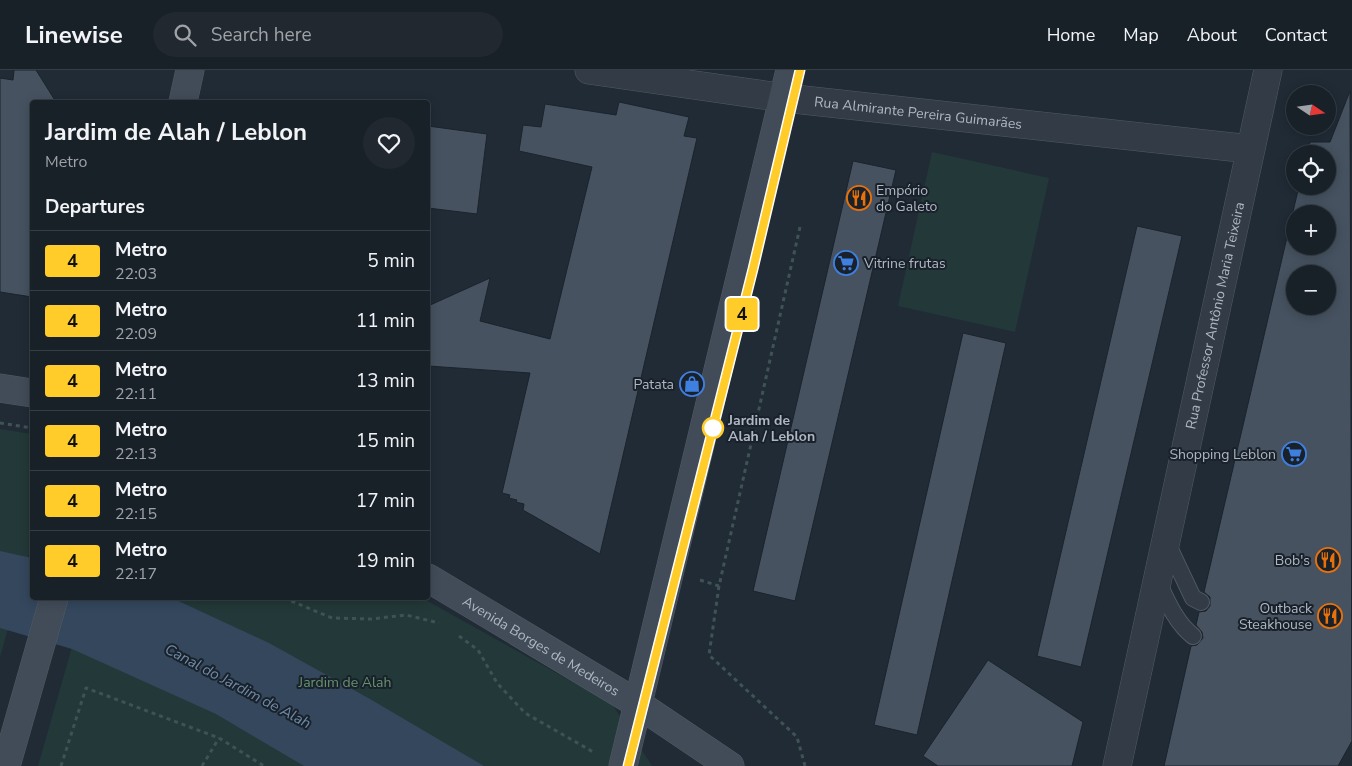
<!DOCTYPE html>
<html lang="en">
<head>
<meta charset="utf-8">
<style>
  body { margin:0; font-family:"Nunito Sans",sans-serif; background:#212830; color:#f1f3f6; height:100vh; display:flex; flex-direction:column; font-size:19px; white-space:nowrap }
  * { box-sizing:border-box; margin:0 }
  p { font-size:16px; color:#9fa3a8 }
  .icon { flex:none; width:28px; height:28px; fill:none; stroke:currentColor; stroke-width:2; stroke-linecap:round; stroke-linejoin:round }
  .map { position:relative; flex:1; overflow:hidden }
  .panel { position:absolute; left:30px; top:30px; width:400px; height:500px; display:flex; flex-direction:column; background:#182028; border-radius:5px; box-shadow:0 2px 12px #0003,0 0 0 1px #363e45 }
  .panel>* { flex:none }
  .badge { padding:0 10px; border-radius:4px; font-size:18px; line-height:32px }
  .needle { width:32px; rotate:103deg }
  .fabs { position:absolute; left:1286px; top:15px; display:grid; gap:10px }
  .fabs a { display:grid; place-items:center; width:50px; height:50px; border-radius:50%; background:#182028; box-shadow:0 2px 12px #0003,0 0 0 1px #363e45; font-size:25px }
  .map>.badge { position:absolute; translate:-50% -50%; box-shadow:0 0 0 2px #fff }
  h2 { padding:0 15px; font-size:19px; line-height:45px }
  .round { display:grid; place-items:center; flex:none; width:52px; height:52px; border-radius:26px; background:#212830 }
  .summary { display:flex; align-items:center; justify-content:space-between; height:85px; padding:0 15px }
  h1 { font-size:24px; font-weight:700; line-height:38px }
  ul { padding:0; list-style:none }
  li { display:flex; align-items:center; gap:15px; height:60px; padding:0 15px; border-top:1px solid #363e45 }
  li div { flex:1 }
  li b { display:block; font-size:19px }
  li em { font-style:normal }
  li .badge { min-width:55px; font-weight:700; text-align:center }
  header { display:flex; align-items:center; gap:30px; box-sizing:border-box; height:70px; padding:0 25px; background:#182028; border-bottom:1px solid #363e45 }
  header strong { font-size:24px }
  nav { display:flex; gap:28px; margin-inline-start:auto; font-size:18px }
  .search { width:350px; height:45px; background:#212830; display:flex; align-items:center; gap:12px; box-sizing:border-box; padding:0 18px; border-radius:28px; color:#9fa3a8; font-size:19px }
  .map>svg:first-child { display:block }
  .green { fill:#233838 }
  .water { fill:#34475d }
  .building { fill:#465260; stroke:#1b232d; fill-rule:evenodd }
  .lines { fill:none; stroke-linecap:round; stroke-linejoin:round }
  .lane-casing { stroke:#515a64; stroke-width:18 }
  .street-casing { stroke:#515a64; stroke-width:29 }
  .secondary-casing { stroke:#515a64; stroke-width:29 }
  .path { stroke:#405354; stroke-width:3; stroke-dasharray:4 4; stroke-linecap:butt }
  .lane { stroke:#333c46; stroke-width:16 }
  .street { stroke:#333c46; stroke-width:28 }
  .secondary { stroke:#424c59; stroke-width:28 }
  .line-casing { stroke:#fff; stroke-width:11 }
  .line { stroke:#ffcc29; stroke-width:8 }
  .stop-dot { fill:#fff; stroke:#ffcc29; stroke-width:2.5 }
  .labels { text-anchor:middle; dominant-baseline:central; stroke-width:4; stroke-linejoin:round; paint-order:stroke }
  .street-label { font-size:14px; fill:#aeb7c3; stroke:#19212b }
  .poi-label { font-size:14px; fill:#aeb7c3; stroke:#19212b; text-anchor:end }
  .stop-label { font-size:14px; font-weight:bold; fill:#aeb7c3; stroke:#19212b; text-anchor:start }
  .park-label { font-size:14px; fill:#66936e; stroke:#19212b }
  .water-label { font-size:15px; font-style:italic; fill:#6f8aa7; stroke:#19212b }
</style>
</head>
<body>
<header>
<strong>Linewise</strong>
<div class="search"><svg class="icon" aria-label="search" viewBox="0 0 24 24"><circle cx="10" cy="10" r="6"/><path d="M15 15l6 6"/></svg>Search here</div>
<nav><a>Home</a><a>Map</a><a>About</a><a>Contact</a></nav>
</header>
<div class="map">
<svg width="1352" height="696" viewBox="0 0 1352 696">
  <rect width="100%" height="100%" fill="#202b36"/>
  <!-- green -->
  <g class="green">
    <path d="M 932,82 L 1049,108 L 1015,262 L 898,236 Z"/>
    <path d="M 0,359 L 32,364 L 32,473 L 0,587 Z"/>
    <path d="M 86,528 L 422,528 L 612,634 L 652,696 L 38,696 Z"/>
  </g>
  <!-- water -->
  <path class="water" d="M 0,481 L 32,488 L 32,528 L 172,528 L 269,573 L 370,629 L 484,696 L 304,696 L 216,644 L 72,579 L 0,558 Z"/>
  <!-- building -->
  <g class="building">
    <path d="M 14,0 L 36,0 L 56,32 L 32,32 L 32,227 L 0,222 L 0,8 L 13,10 Z"/>
    <path d="M 1350,21 L 1352,671 L 1338,696 L 1164,696 L 1191,576 L 1197,575 L 1203,568 L 1202,562 L 1196,555 L 1199,542 L 1206,541 L 1210,536 L 1210,527 L 1204,522 L 1299,116 L 1328,116 L 1328,84 L 1307,84 L 1310,72 L 1330,72 ZM 1295,144 L 1328,144 L 1328,176 L 1295,176 ZM 1295,204 L 1328,204 L 1328,236 L 1295,236 Z"/>
    <path d="M 619,32 L 689,47 L 684,66 L 697,68 L 600,484 L 523,440 L 524,434 L 516,432 L 517,430 L 509,428 L 510,425 L 502,423 L 530,303 L 428,296 L 428,236 L 490,208 L 480,251 L 550,269 L 592,97 L 519,81 L 523,55 L 541,57 L 545,34 L 616,45 Z"/>
    <path d="M 428,56 L 487,64 L 477,144 L 428,138 Z"/>
    <path d="M 853,91 L 896,100 L 795,531 L 753,521 Z"/>
    <path d="M 1137,156 L 1182,166 L 1081,597 L 1037,586 Z"/>
    <path d="M 963,263 L 1006,273 L 917,665 L 874,655 Z"/>
    <path d="M 988,590 L 1083,652 L 1072,696 L 938,696 L 923,686 Z"/>
  </g>
  <g class="lines">
    <defs>
      <g id="lane">
        <path d="M 1167,473 L 1193,528 L 1201,532"/>
        <path d="M 1158,512 C 1167,531 1176,553 1193,566"/>
      </g>
      <g id="street">
        <path id="s1" d="M 589,0 L 785,28 L 1250,79"/>
        <path id="s2" d="M 1117,696 L 1268,0"/>
      </g>
      <g id="secondary">
        <path d="M 183,32 L 190,0"/>
        <path d="M 0,318 L 32,323"/>
        <path id="s3" d="M 428,508 L 638,634 L 730,696"/>
        <path d="M 6,696 L 54,528"/>
        <path d="M 623,696 L 790,0"/>
      </g>
    </defs>
    <!-- lane casing -->
    <use href="#lane" class="lane-casing"/>
    <!-- street casing -->
    <use href="#street" class="street-casing"/>
    <!-- secondary casing -->
    <use href="#secondary" class="secondary-casing"/>
    <!-- path -->
    <g class="path">
      <path d="M 800,157 L 719,516 L 709,585 L 797,667 L 805,696"/>
      <path d="M 0,353 L 32,358"/>
      <path d="M 700,510 L 719,516"/>
      <path d="M 284,528 L 332,548 L 371,549 L 406,545 L 439,553"/>
      <path d="M 459,566 L 478,580 L 497,613 L 525,643 L 595,683"/>
      <path d="M 61,696 L 86,618 L 219,668 L 264,696"/>
      <path d="M 202,696 L 219,668"/>
    </g>
    <!-- lane -->
    <use href="#lane" class="lane"/>
    <!-- street -->
    <use href="#street" class="street"/>
    <!-- secondary -->
    <use href="#secondary" class="secondary"/>
  </g>
  <g class="lines">
    <defs>
      <path id="line" d="M 628,696 L 753,199 L 800,0"/>
    </defs>
    <!-- line casing -->
    <use href="#line" class="line-casing"/>
    <!-- line -->
    <use href="#line" class="line"/>
  </g>
  <!-- icons -->
  <defs>
    <symbol id="restaurant-ring" viewBox="-11 -11 22 22"><circle r="9.5" fill="#19212b" stroke="#e8710a" stroke-width="1.5"/><path d="M-5-6h1v4h1v-4h1v4h1v-4h1v5L-1.5 .5V6h-2V.5L-5-1ZM5-6V6H3V1.5H1.5Q1.5-4 5-6Z" fill="#e8710a"/></symbol>
    <symbol id="supermarket-ring" viewBox="-11 -11 22 22"><circle r="9.5" fill="#19212b" stroke="#3f7fe0" stroke-width="1.5"/><path d="M-6-5.5h2.5l.6 2H6L4.5 2H-2.5L-4.4-4H-6ZM-1.5 3.2a1.3 1.3 0 1 0 .1 0ZM3 3.2a1.3 1.3 0 1 0 .1 0Z" fill="#3f7fe0"/></symbol>
    <symbol id="shop-ring" viewBox="-11 -11 22 22"><circle r="9.5" fill="#19212b" stroke="#3f7fe0" stroke-width="1.5"/><path d="M-5-2.5h2.3a2.7 3.5 0 0 1 5.4 0H5L5.5 6h-11ZM-1.5-2.5h3a1.5 2.3 0 0 0-3 0Z" fill="#3f7fe0"/></symbol>
  </defs>
  <g fill-rule="evenodd">
    <use href="#restaurant-ring" x="845" y="114" width="28" height="28"/>
    <use href="#supermarket-ring" x="832" y="179" width="28" height="28"/>
    <use href="#shop-ring" x="678" y="300" width="28" height="28"/>
    <use href="#supermarket-ring" x="1280" y="370" width="28" height="28"/>
    <use href="#restaurant-ring" x="1314" y="476" width="28" height="28"/>
    <use href="#restaurant-ring" x="1316" y="532" width="28" height="28"/>
  </g>
  <!-- markers -->
  <circle class="stop-dot" cx="713" cy="358" r="10"/>
  <g class="labels">
    <!-- street labels -->
    <g class="street-label">
      <text stroke="none"><textPath href="#s1" startOffset="332">Rua Almirante Pereira Guimarães</textPath></text>
      <text stroke="none"><textPath href="#s2" startOffset="461">Rua Professor Antônio Maria Teixeira</textPath></text>
      <text stroke="none"><textPath href="#s3" startOffset="132">Avenida Borges de Medeiros</textPath></text>
    </g>
    <!-- poi labels -->
    <g class="poi-label">
      <text x="876" y="120" text-anchor="start">Empório<tspan x="876" dy="16">do Galeto</tspan></text>
      <text x="864" y="193" text-anchor="start">Vitrine frutas</text>
      <text x="674" y="314">Patata</text>
      <text x="1276" y="384">Shopping Leblon</text>
      <text x="1310" y="490">Bob's</text>
      <text x="1312" y="538">Outback<tspan x="1312" dy="16">Steakhouse</tspan></text>
    </g>
    <!-- stop labels -->
    <g class="stop-label">
      <text x="728" y="350">Jardim de<tspan x="728" dy="16">Alah / Leblon</tspan></text>
    </g>
    <!-- park labels -->
    <g class="park-label">
      <text x="345" y="612">Jardim de Alah</text>
    </g>
    <!-- water labels -->
    <g class="water-label">
      <text transform="translate(238 616) rotate(28)">Canal do Jardim de Alah</text>
    </g>
  </g>
</svg>
<div class="fabs">
<a><svg class="needle" viewBox="-14 -14 28 28"><path d="M0-13l5 13h-10z" fill="#e53935"/><path d="M0 13l5-13h-10z" fill="#9fa3a8"/></svg></a>
<a><svg class="icon" aria-label="locate" viewBox="0 0 24 24"><circle cx="12" cy="12" r="6"/><path d="M12 2v4M12 18v4M2 12h4M18 12h4"/></svg></a>
<a>+</a>
<a>−</a>
</div>
<b class="badge" style="left:742px;top:244px;background:#ffcc29;color:#111">4</b>
<section class="panel">
<div class="summary"><div><h1>Jardim de Alah / Leblon</h1><p>Metro</p></div><a class="round"><svg class="icon" aria-label="heart" viewBox="0 0 24 24"><path d="M12 20l-8-8c-3-5 5-10 8-4 3-6 11-1 8 4z"/></svg></a></div>
<h2>Departures</h2>
<ul>
<li><span class="badge" style="background:#ffcc29;color:#111">4</span><div><b>Metro</b><p>22:03</p></div><em>5 min</em></li>
<li><span class="badge" style="background:#ffcc29;color:#111">4</span><div><b>Metro</b><p>22:09</p></div><em>11 min</em></li>
<li><span class="badge" style="background:#ffcc29;color:#111">4</span><div><b>Metro</b><p>22:11</p></div><em>13 min</em></li>
<li><span class="badge" style="background:#ffcc29;color:#111">4</span><div><b>Metro</b><p>22:13</p></div><em>15 min</em></li>
<li><span class="badge" style="background:#ffcc29;color:#111">4</span><div><b>Metro</b><p>22:15</p></div><em>17 min</em></li>
<li><span class="badge" style="background:#ffcc29;color:#111">4</span><div><b>Metro</b><p>22:17</p></div><em>19 min</em></li>
</ul>
</section>
</div>
</body>
</html>
